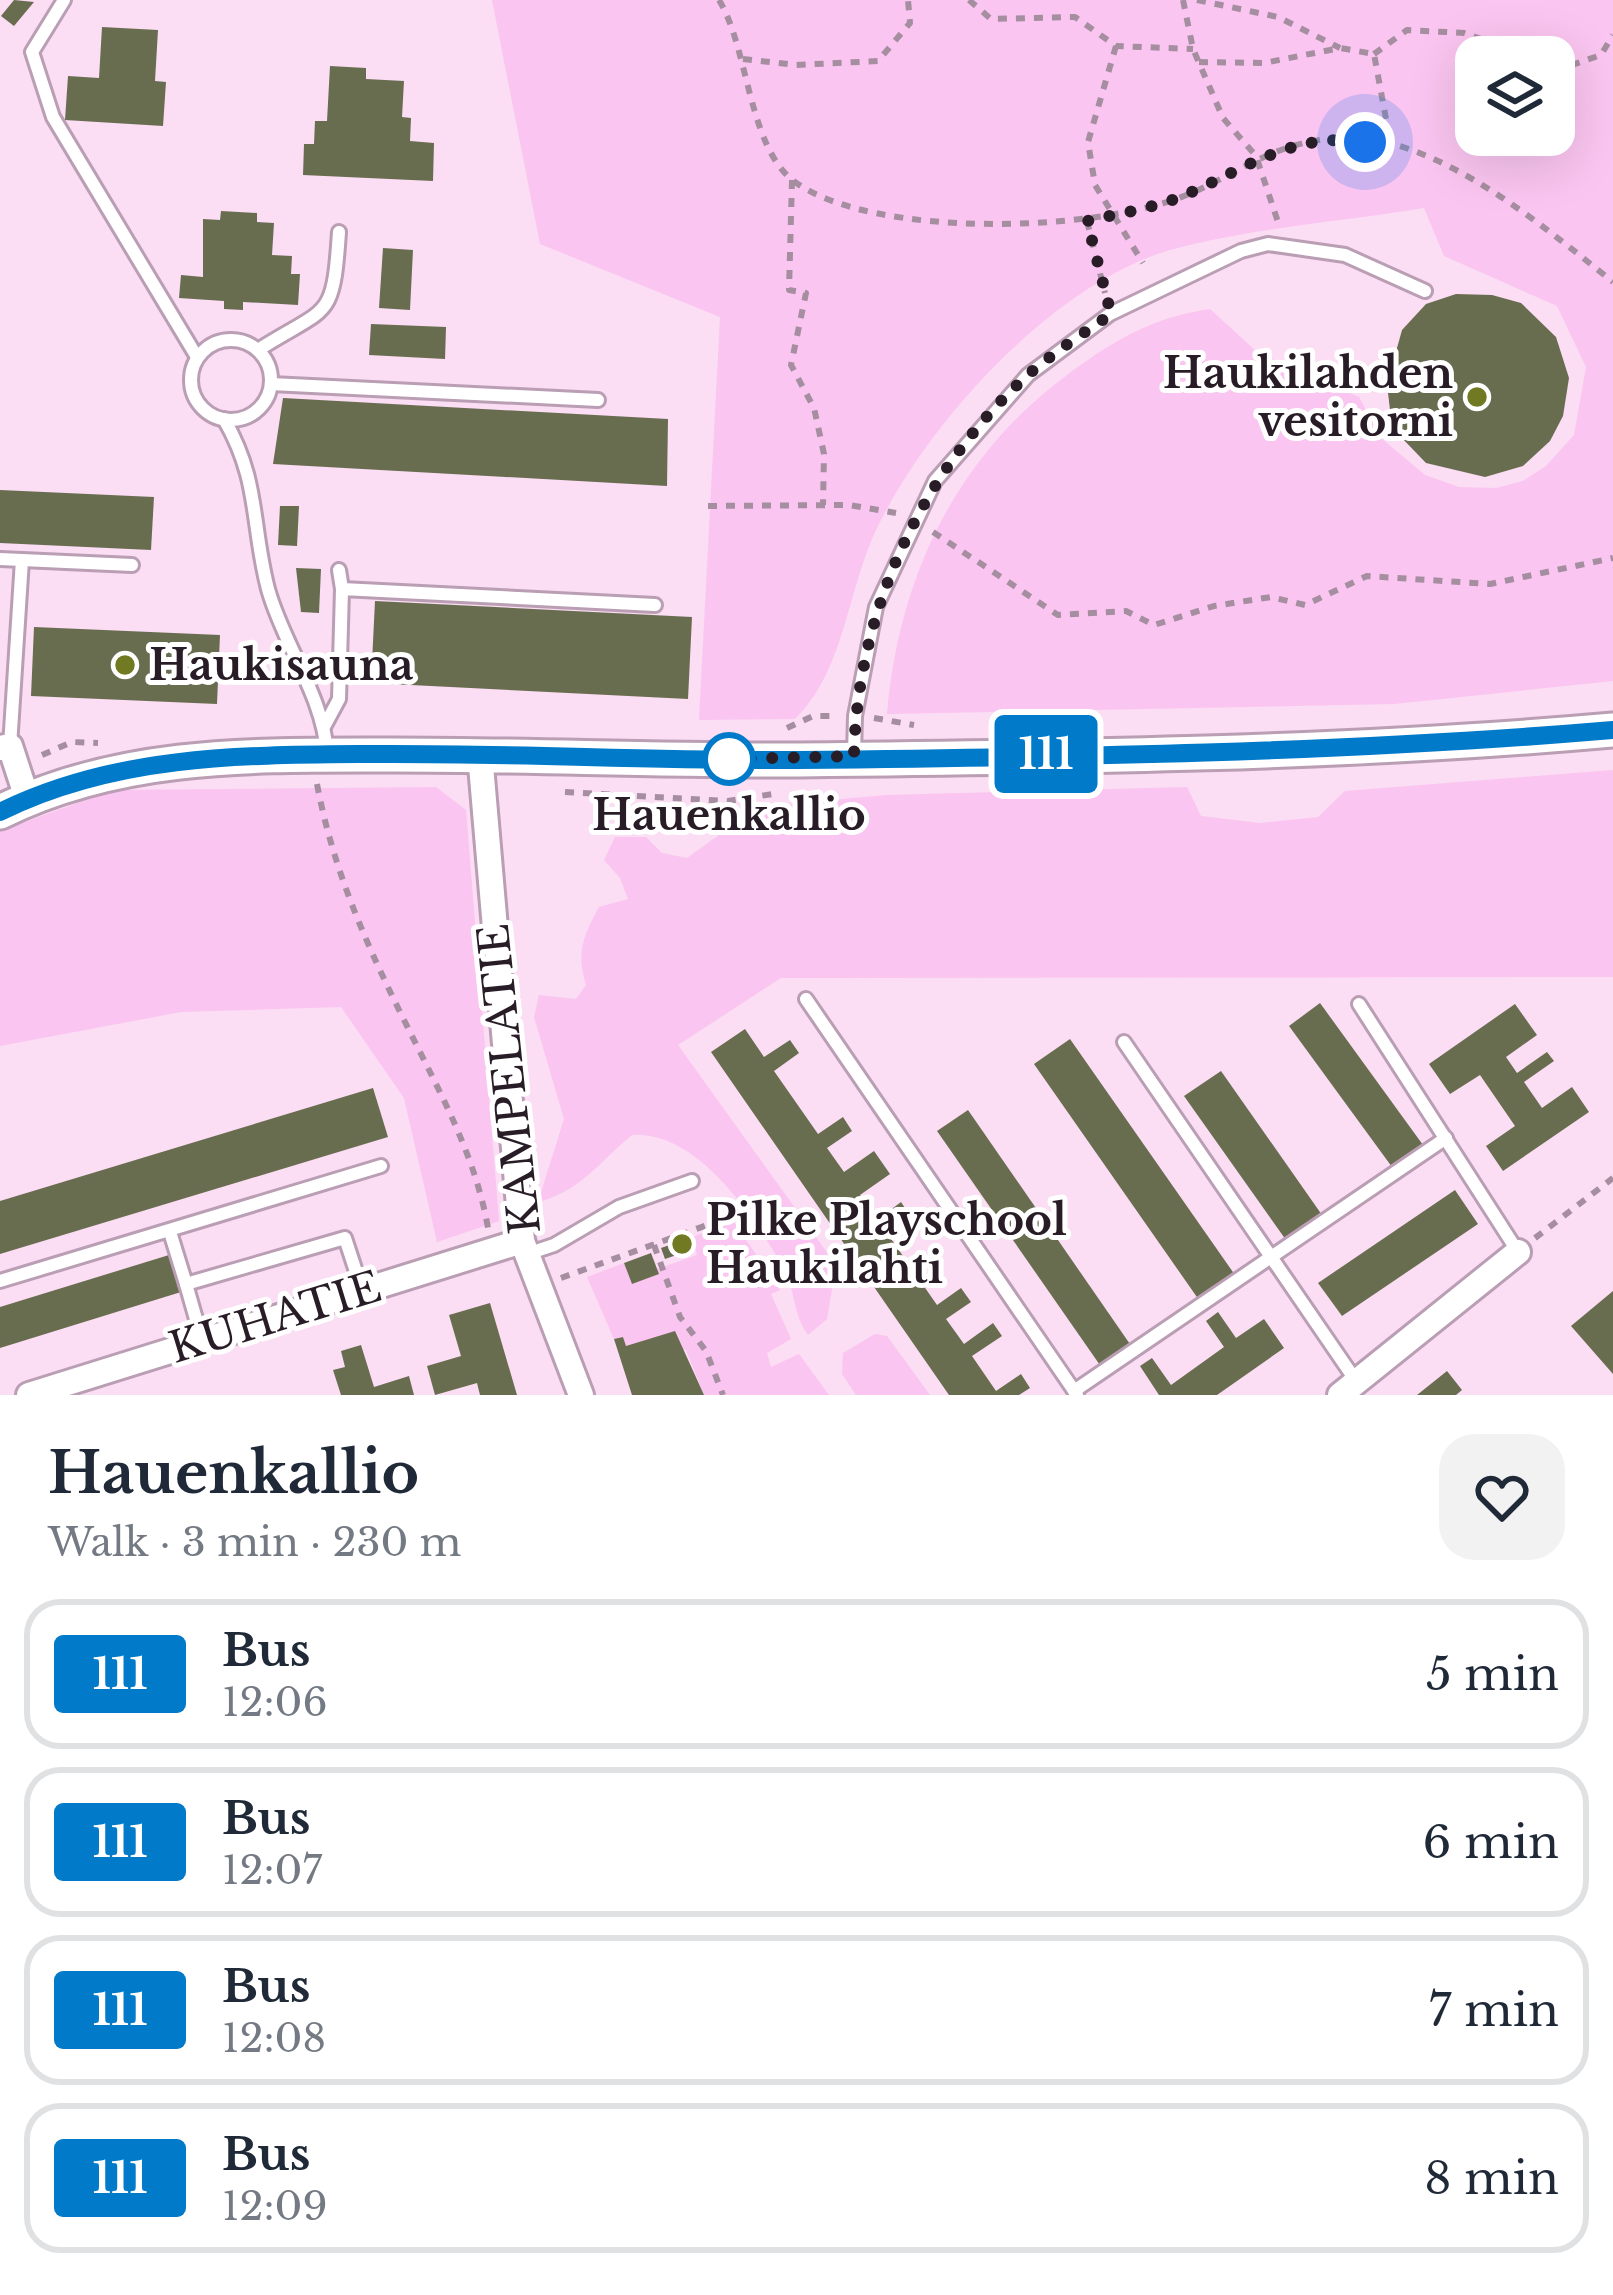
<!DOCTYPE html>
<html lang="en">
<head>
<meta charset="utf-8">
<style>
  body { margin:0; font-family:"Libre Baskerville",serif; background:#f2f2f3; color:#1f2937; height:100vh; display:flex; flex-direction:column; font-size:45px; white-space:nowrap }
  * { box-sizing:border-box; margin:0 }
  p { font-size:39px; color:#747a83 }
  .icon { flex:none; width:66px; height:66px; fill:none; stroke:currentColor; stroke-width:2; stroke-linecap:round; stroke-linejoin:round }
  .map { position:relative; height:1395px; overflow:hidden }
  .side { display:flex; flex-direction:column; background:#fff; flex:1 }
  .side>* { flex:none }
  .badge { padding:0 24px; border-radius:9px; font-size:42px; line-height:78px }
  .controls { position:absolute; left:1455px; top:36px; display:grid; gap:24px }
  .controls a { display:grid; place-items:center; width:120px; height:120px; border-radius:24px; background:#fff; box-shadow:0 12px 48px #0002; font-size:60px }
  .you { position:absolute; width:60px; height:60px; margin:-30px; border:9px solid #fff; border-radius:50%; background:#1a73e8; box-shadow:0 0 0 18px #1a73e833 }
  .map>.badge { position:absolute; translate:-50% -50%; box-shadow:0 0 0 6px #fff }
  .round { display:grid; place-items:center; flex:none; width:126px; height:126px; border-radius:36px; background:#f2f2f3 }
  .headline { display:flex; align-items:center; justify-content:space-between; height:204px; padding:0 48px }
  h1 { font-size:57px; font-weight:800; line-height:90px }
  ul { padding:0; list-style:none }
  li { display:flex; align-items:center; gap:36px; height:150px; margin:0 24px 18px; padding:0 24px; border:6px solid #e0e1e3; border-radius:36px }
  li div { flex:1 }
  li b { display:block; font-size:45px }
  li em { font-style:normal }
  li .badge { min-width:132px; font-weight:700; text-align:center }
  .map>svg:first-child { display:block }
  .green { fill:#fac5f0; fill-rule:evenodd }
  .building { fill:#696d50 }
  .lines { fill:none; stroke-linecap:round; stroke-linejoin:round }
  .lane-casing { stroke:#ba9eb4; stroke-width:18 }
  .street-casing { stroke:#ba9eb4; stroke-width:30 }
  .secondary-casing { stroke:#ba9eb4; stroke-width:39 }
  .path { stroke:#a58ea0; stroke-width:6; stroke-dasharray:9 9; stroke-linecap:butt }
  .lane { stroke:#fff; stroke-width:12 }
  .street { stroke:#fff; stroke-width:24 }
  .secondary { stroke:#fff; stroke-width:33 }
  .line-casing { stroke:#fff; stroke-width:27 }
  .line { stroke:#007ac9; stroke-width:18 }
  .walk { stroke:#281d26; stroke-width:12; stroke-dasharray:0 21.6 }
  .poi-dot { fill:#727923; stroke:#fff; stroke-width:4.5 }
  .stop-dot { fill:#fff; stroke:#007ac9; stroke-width:6 }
  .labels { text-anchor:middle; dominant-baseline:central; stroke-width:10; stroke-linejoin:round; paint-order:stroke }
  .poi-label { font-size:42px; font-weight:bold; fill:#281d26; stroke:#fff; text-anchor:start }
  .stop-label { font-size:42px; font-weight:bold; fill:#281d26; stroke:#fff }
  .street-label { font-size:42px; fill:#281d26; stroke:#fff }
</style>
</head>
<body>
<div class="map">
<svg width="1613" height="1395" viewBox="0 0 1613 1395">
  <rect width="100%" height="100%" fill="#fbddf4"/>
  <!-- green -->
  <g class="green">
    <path d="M 492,0 L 1613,0 L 1613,681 L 1394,704 L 887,714 C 899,575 957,455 1071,372 C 1116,339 1154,317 1210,309 L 1258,353 L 1359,397 L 1381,438 L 1425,475 L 1459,487 L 1496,488 L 1523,481 L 1546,466 L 1574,435 L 1586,367 L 1557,306 L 1444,256 L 1424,208 C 1346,221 1244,229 1170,250 C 1053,284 929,421 877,528 C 847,590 845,670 795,719 L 699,720 L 720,317 L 540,244 ZM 1476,57 L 1554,57 L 1554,135 L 1476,135 Z"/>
    <path d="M 1613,770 L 1613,977 L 781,978 L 678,1045 L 836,1265 L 827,1319 L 808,1335 C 792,1314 796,1288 782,1265 C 753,1216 698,1131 632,1135 C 599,1162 581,1191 538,1202 L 564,1119 L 534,1017 L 539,995 L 576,999 L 586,985 C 576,954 583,936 599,907 L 628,899 L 620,878 L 604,860 L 615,837 L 646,837 L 662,853 L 687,858 L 730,827 L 795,803 L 887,795 L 1187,787 L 1201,816 L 1260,823 L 1318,817 L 1345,791 Z"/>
    <path d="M 436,787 L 466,810 L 499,1221 L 437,1242 L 404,1098 L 341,1007 L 181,1012 L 0,1046 L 0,831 L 113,790 Z"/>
    <path d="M 734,1222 L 780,1290 L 771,1294 L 791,1339 L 767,1353 L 771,1367 L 799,1354 L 829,1395 L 704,1395 L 686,1350 L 626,1346 L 623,1337 L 614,1339 L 587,1277 L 624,1263 L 632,1284 L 658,1274 L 657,1269 L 697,1255 L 692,1237 Z"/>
    <path d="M 875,1334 L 887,1336 L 930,1395 L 856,1395 L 842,1374 L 843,1353 Z"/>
  </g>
  <!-- building -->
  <g class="building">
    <path d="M 14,0 L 34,2 L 14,26 L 1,16 Z"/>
    <path d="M 102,27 L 158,30 L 155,81 L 166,82 L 163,126 L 65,120 L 68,76 L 99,78 Z"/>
    <path d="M 330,66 L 366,68 L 366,79 L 404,81 L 402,117 L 411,118 L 410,141 L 434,143 L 433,181 L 303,175 L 304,144 L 314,144 L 315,121 L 327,121 Z"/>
    <path d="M 221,211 L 257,213 L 257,222 L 274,223 L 272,255 L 292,256 L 291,274 L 300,274 L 298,305 L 243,302 L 243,310 L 224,309 L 224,301 L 179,298 L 181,275 L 203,277 L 203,219 L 220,220 Z"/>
    <path d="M 383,248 L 413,250 L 410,310 L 379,308 Z"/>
    <path d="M 1456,294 L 1492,295 L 1521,303 L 1556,337 L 1569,378 L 1563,416 L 1550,441 L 1523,466 L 1485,477 L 1426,463 L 1399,435 L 1390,410 L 1387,384 L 1402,330 L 1426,304 Z"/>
    <path d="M 371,324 L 446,327 L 445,359 L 369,355 Z"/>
    <path d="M 283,398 L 668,419 L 667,486 L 273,464 Z"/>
    <path d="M 0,490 L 154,497 L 151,550 L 0,543 Z"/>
    <path d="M 280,506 L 299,506 L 297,546 L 278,545 Z"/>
    <path d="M 296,568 L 321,569 L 319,613 L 301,612 Z"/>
    <path d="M 375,601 L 692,617 L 688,699 L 371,683 Z"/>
    <path d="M 34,627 L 220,635 L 217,704 L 31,696 Z"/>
    <path d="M 1320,1003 L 1423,1145 L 1392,1167 L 1289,1026 Z"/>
    <path d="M 1515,1004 L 1537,1035 L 1506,1057 L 1517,1073 L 1547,1052 L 1554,1061 L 1524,1082 L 1542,1108 L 1572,1087 L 1589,1112 L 1503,1171 L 1486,1146 L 1515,1126 L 1480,1075 L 1450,1094 L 1429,1064 Z"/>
    <path d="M 745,1029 L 764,1057 L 790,1040 L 799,1053 L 774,1071 L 818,1134 L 843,1117 L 852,1131 L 827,1148 L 844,1172 L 874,1151 L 890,1174 L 860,1195 L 877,1220 L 901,1202 L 911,1217 L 887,1233 L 937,1305 L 961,1288 L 971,1302 L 946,1319 L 964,1344 L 993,1323 L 1002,1336 L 972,1356 L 996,1391 L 1021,1374 L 1030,1388 L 1019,1395 L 949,1395 L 711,1052 Z"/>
    <path d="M 1070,1039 L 1235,1275 L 1199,1300 L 1034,1064 Z"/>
    <path d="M 1221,1071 L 1322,1215 L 1286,1240 L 1184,1096 Z"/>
    <path d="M 373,1088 L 388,1137 L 0,1254 L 0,1201 Z"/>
    <path d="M 968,1110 L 1132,1347 L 1102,1368 L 937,1131 Z"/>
    <path d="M 1455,1190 L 1478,1224 L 1342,1316 L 1318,1283 Z"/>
    <path d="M 690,1238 L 694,1249 L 665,1259 L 661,1248 Z"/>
    <path d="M 651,1253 L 659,1274 L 632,1284 L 624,1263 Z"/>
    <path d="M 169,1255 L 181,1292 L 0,1348 L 0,1307 Z"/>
    <path d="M 1613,1291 L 1613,1374 L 1571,1326 Z"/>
    <path d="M 490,1303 L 517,1395 L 480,1395 L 477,1383 L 435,1395 L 427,1366 L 461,1356 L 449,1315 Z"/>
    <path d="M 1218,1312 L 1236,1338 L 1264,1319 L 1284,1348 L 1217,1395 L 1159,1395 L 1140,1366 L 1152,1358 L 1171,1385 L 1224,1347 L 1206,1321 Z"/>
    <path d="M 675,1331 L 704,1395 L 632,1395 L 614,1339 L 623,1337 L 626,1346 Z"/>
    <path d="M 361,1345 L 374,1387 L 409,1376 L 414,1395 L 341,1395 L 333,1370 L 345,1367 L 341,1351 Z"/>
    <path d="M 1447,1371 L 1462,1390 L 1456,1395 L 1417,1395 Z"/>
  </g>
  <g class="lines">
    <defs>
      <g id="lane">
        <path d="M 64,0 L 32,52 L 53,117 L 197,357"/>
        <circle cx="231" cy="380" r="40"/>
        <path d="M 258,350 C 329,305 333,322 339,232"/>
        <path d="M 271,384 L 598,400"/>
        <path d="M 224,419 C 260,481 251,524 268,589 C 283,644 324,697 327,754"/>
        <path d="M 0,559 L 132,565"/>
        <path d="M 339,570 L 342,589"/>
        <path d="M 325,725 L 339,699 L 342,589 L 655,605"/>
        <path d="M 10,746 L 22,560"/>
        <path d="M 854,755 L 855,716 L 876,607 L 935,481 L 1028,375 L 1110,314 L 1241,251 L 1268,244 L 1345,255 L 1425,291"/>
        <path d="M 806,999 L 1077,1395"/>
        <path d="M 1359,1004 L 1518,1252"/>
        <path d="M 1124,1042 L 1356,1381"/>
        <path d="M 170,1232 L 186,1284"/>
        <path d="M 527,1254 L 554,1245 L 619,1207 L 692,1181"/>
        <path d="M 0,1281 L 381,1166"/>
        <path d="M 202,1340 L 186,1284 L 345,1238 L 362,1290"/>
        <path d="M 1074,1391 L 1446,1138"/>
      </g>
      <g id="street">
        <path d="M 0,748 L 10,746 L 27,798"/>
        <path d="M 480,754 L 522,1241 L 581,1395"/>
        <path d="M 29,1395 L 522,1241"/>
        <path d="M 1340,1395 L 1518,1252"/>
      </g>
      <path id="secondary" d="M 0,812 C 117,754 245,755 372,755 C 514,754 656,761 798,760 C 1070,757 1343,754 1613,730"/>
    </defs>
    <!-- lane casing -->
    <use href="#lane" class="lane-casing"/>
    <!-- street casing -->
    <use href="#street" class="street-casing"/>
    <!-- secondary casing -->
    <use href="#secondary" class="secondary-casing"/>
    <!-- path -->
    <g class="path">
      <path d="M 719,0 C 749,49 748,148 795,182 C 874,239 1095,232 1184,196 C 1239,174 1271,143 1336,138 C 1431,130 1543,226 1613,282"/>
      <path d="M 969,0 L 991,19 L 1075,17 L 1116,46 L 1193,49"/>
      <path d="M 1183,0 L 1193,49 L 1223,118 L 1256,156 L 1279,225"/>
      <path d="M 1197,0 L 1278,17 L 1340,48"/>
      <path d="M 1116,46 L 1088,142 L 1095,185 L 1143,263"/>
      <path d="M 1374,54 L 1407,30 L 1464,33 L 1531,57"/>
      <path d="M 743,59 L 796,65 L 878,61 L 910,23 L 908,0"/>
      <path d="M 1199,62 L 1264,63 L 1340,48 L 1374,54 L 1391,146"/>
      <path d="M 1554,71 L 1601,55 L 1613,35"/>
      <path d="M 792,180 L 789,290 L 806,293 L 791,365 L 814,408 L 824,454 L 823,505"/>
      <path d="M 1087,221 L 1105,293"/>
      <path d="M 708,506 L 849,505 L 896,513"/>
      <path d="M 933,532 L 1058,615 L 1126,611 L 1154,625 L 1214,606 L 1271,597 L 1305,605 L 1367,576 L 1490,584 L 1613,558"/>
      <path d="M 874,718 L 914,725"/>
      <path d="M 787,728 L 813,716 L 837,716"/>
      <path d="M 42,755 L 72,742 L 98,743"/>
      <path d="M 317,784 C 333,870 367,946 406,1024 C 439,1091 475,1154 488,1228"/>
      <path d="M 565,792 L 728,801 L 773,794"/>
      <path d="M 1535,1238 L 1613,1178"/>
      <path d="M 654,1245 L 680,1317 L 706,1351 L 723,1395"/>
      <path d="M 561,1278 L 710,1224"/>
    </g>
    <!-- lane -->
    <use href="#lane" class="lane"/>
    <!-- street -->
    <use href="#street" class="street"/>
    <!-- secondary -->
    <use href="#secondary" class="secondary"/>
  </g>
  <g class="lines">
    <defs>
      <path id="line" d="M 0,812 C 117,754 245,755 372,754 C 514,753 656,761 798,760 C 1070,757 1342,753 1613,730"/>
    </defs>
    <!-- line casing -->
    <use href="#line" class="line-casing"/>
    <!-- line -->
    <use href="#line" class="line"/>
    <!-- walk -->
    <path class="walk" d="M 729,759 L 854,756 C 857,612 921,471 1029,374 C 1054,352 1084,333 1111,314 L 1087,221 C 1119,213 1157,208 1187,194 C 1246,168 1297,131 1365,142"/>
  </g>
  <!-- markers -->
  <g class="poi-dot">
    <circle cx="1477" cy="397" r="12"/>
    <circle cx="125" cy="665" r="12"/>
    <circle cx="682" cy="1244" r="12"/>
  </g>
  <circle class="stop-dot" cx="729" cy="759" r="24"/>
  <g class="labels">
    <!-- poi labels -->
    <g class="poi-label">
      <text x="1453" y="373" text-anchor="end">Haukilahden<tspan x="1453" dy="48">vesitorni</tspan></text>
      <text x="149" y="665">Haukisauna</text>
      <text x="706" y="1220">Pilke Playschool<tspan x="706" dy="48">Haukilahti</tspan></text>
    </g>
    <!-- stop labels -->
    <g class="stop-label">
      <text x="729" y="815">Hauenkallio</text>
    </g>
    <!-- street labels -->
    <g class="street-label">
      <text transform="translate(509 1079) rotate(-96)">KAMPELATIE</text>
      <text transform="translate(275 1317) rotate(-17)">KUHATIE</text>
    </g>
  </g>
</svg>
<div class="controls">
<a><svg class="icon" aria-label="layers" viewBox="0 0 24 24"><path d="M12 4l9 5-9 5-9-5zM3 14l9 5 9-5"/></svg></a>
</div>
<div class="you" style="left:1365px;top:142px"></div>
<b class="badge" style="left:1046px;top:754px;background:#007ac9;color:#fff">111</b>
</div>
<section class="side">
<div class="headline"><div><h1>Hauenkallio</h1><p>Walk · 3 min · 230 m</p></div><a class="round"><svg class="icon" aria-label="heart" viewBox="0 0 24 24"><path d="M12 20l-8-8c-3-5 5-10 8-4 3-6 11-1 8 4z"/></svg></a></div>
<ul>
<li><span class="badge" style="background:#007ac9;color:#fff">111</span><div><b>Bus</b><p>12:06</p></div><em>5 min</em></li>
<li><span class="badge" style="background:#007ac9;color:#fff">111</span><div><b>Bus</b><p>12:07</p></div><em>6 min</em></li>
<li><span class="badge" style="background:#007ac9;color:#fff">111</span><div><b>Bus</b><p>12:08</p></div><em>7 min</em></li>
<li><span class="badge" style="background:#007ac9;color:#fff">111</span><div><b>Bus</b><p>12:09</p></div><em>8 min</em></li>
</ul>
</section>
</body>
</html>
